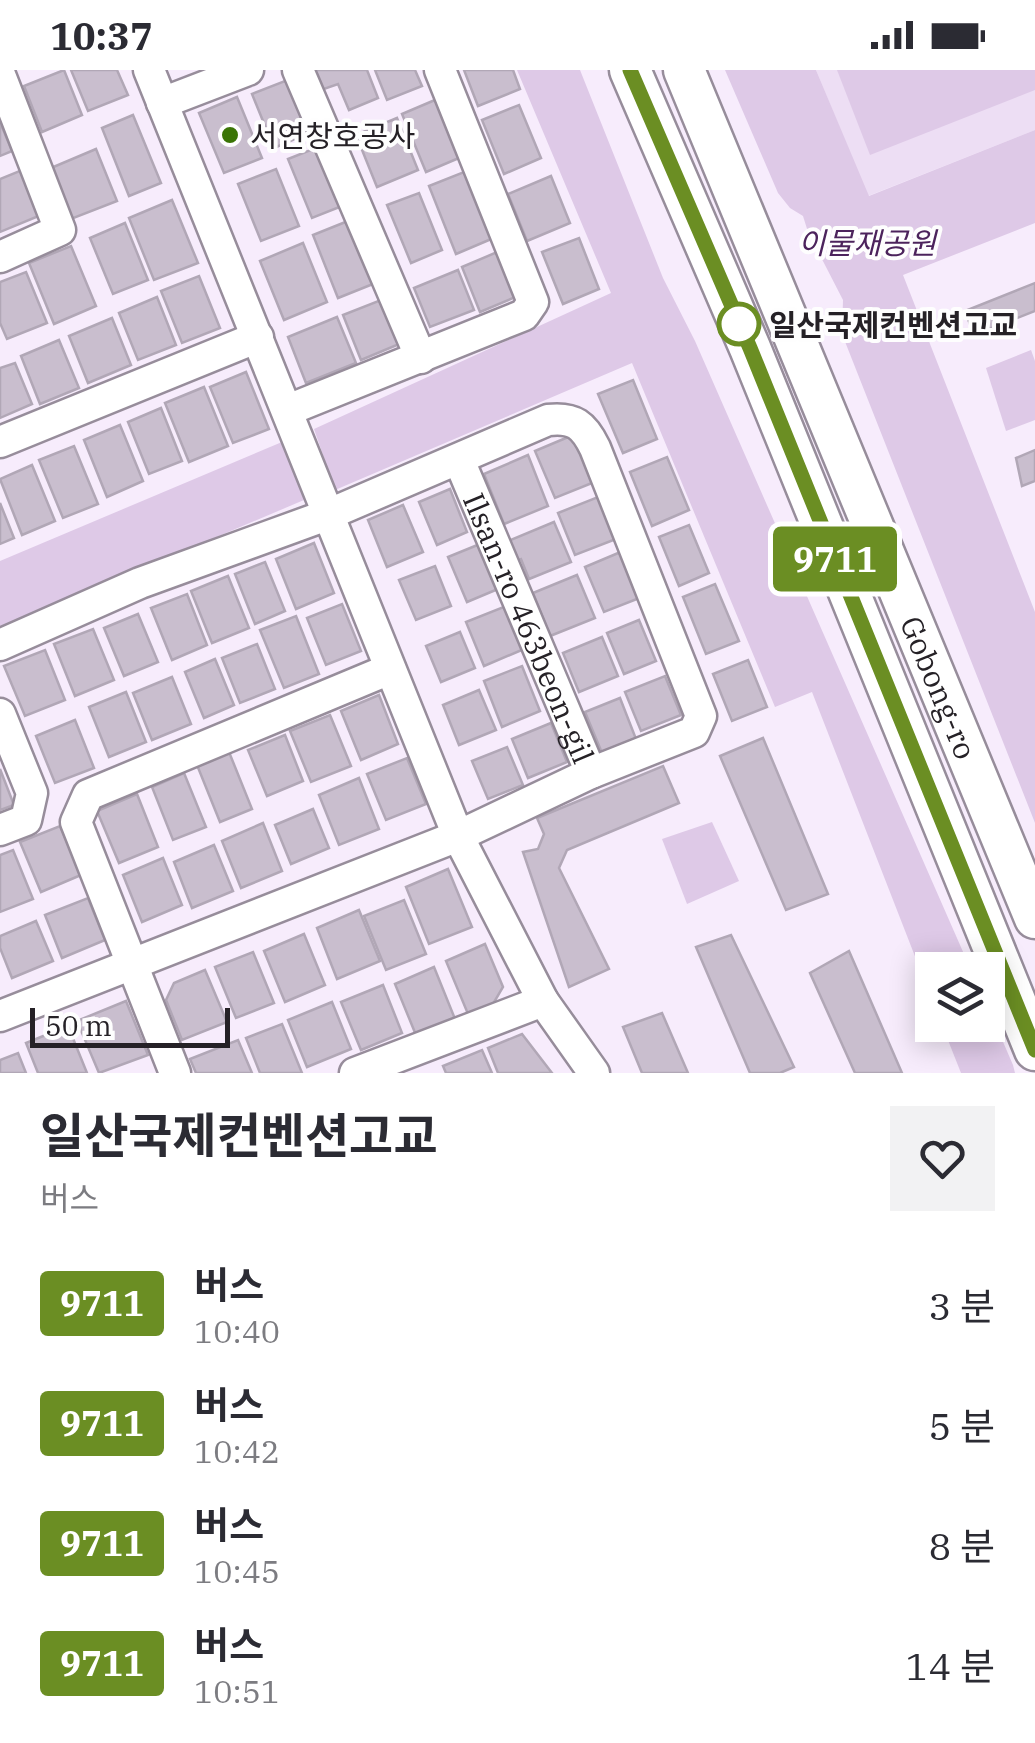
<!DOCTYPE html>
<html lang="ko">
<head>
<meta charset="utf-8">
<style>
  body { margin:0; font-family:"IBM Plex Serif","Noto Sans KR",serif; background:#f2f2f3; color:#2b2b33; height:100vh; display:flex; flex-direction:column; font-size:38px; white-space:nowrap }
  * { box-sizing:border-box; margin:0 }
  p { font-size:32px; color:#7c7c81 }
  .icon { flex:none; width:55px; height:55px; fill:none; stroke:currentColor; stroke-width:2; stroke-linecap:round; stroke-linejoin:round }
  .map { position:relative; height:1003px; overflow:hidden }
  .details { display:flex; flex-direction:column; background:#fff; flex:1 }
  .details>* { flex:none }
  .badge { padding:0 20px; border-radius:8px; font-size:35px; line-height:65px }
  .tools { position:absolute; left:915px; top:882px; display:grid; gap:20px }
  .tools a { display:grid; place-items:center; width:90px; height:90px; border-radius:0px; background:#fff; box-shadow:0 5px 25px #0003; font-size:50px }
  .scale { position:absolute; left:30px; bottom:25px; width:200px; box-sizing:border-box; padding-left:10px; border:5px solid #252126; border-top:0; font-size:28px; line-height:35px; white-space:nowrap; color:#252126; -webkit-text-stroke:8px #fefefe; paint-order:stroke }
  .map>.badge { position:absolute; translate:-50% -50%; box-shadow:0 0 0 5px #fff }
  .round { display:grid; place-items:center; flex:none; width:105px; height:105px; border-radius:0px; background:#f2f2f3 }
  .head { display:flex; align-items:center; justify-content:space-between; height:170px; padding:0 40px }
  h1 { font-size:48px; font-weight:700; line-height:75px }
  ul { padding:0; list-style:none }
  li { display:flex; align-items:center; gap:30px; height:120px; padding:0 40px }
  li div { flex:1 }
  li b { display:block; font-size:38px }
  li em { font-style:normal }
  li .badge { min-width:110px; font-weight:700; text-align:center }
  .status { display:flex; justify-content:space-between; align-items:center; height:70px; padding:0 50px; background:#fff; direction:ltr }
  .status svg { height:28px; fill:currentColor }
  .map>svg:first-child { display:block }
  .built { fill:#eddef4 }
  .green { fill:#dec9e7 }
  .building { fill:#c9bece; stroke:#b1a7b6; stroke-width:2.5 }
  .lines { fill:none; stroke-linecap:round; stroke-linejoin:round }
  .street-casing { stroke:#978d9b; stroke-width:35 }
  .secondary-casing { stroke:#978d9b; stroke-width:45 }
  .street { stroke:#fff; stroke-width:30 }
  .secondary { stroke:#fff; stroke-width:40 }
  .line-casing { stroke:#fff; stroke-width:22 }
  .line { stroke:#6b8e23; stroke-width:15 }
  .poi-dot { fill:#3a7405; stroke:#fefefe; stroke-width:4 }
  .stop-dot { fill:#fff; stroke:#6b8e23; stroke-width:5 }
  .labels { text-anchor:middle; dominant-baseline:central; stroke-width:8; stroke-linejoin:round; paint-order:stroke }
  .poi-label { font-size:30px; fill:#252126; stroke:#fefefe; text-anchor:start }
  .park-label { font-size:30px; font-style:italic; fill:#4c235c; stroke:#fefefe }
  .stop-label { font-size:30px; font-weight:bold; fill:#252126; stroke:#fefefe; text-anchor:start }
  .street-label { font-size:30px; fill:#252126; stroke:#fefefe }
</style>
</head>
<body>
<div class="status"><b>10:37</b><svg viewBox="0 0 49 12"><path d="M0 12V9h3v3zM5 12V6h3v6zM10 12V3h3v9zM15 12V0h3v12zM26 1h20v11H26zM47 4h2v5h-2z"/></svg></div>
<div class="map">
<svg width="1035" height="1003" viewBox="0 0 1035 1003">
  <rect width="100%" height="100%" fill="#f7ecfc"/>
  <!-- built -->
  <path class="built" d="M 816,0 L 1035,0 L 1035,60 L 868,126 Z"/>
  <!-- green -->
  <g class="green">
    <path d="M 517,0 L 580,0 L 663,208 L 695,271 L 971,900 L 932,900 L 932,930 L 812,622 L 775,637 L 632,293 L 335,420 L 314,359 L 611,223 Z"/>
    <path d="M 725,0 L 816,0 L 869,126 L 1035,60 L 1035,153 L 903,205 L 1035,542 L 1035,753 L 842,264 L 843,230 L 808,162 L 803,146 L 790,138 L 778,123 Z"/>
    <path d="M 837,0 L 1035,0 L 1035,20 L 870,85 Z"/>
    <path d="M 1031,280 L 1035,291 L 1035,350 L 1006,361 L 986,298 Z"/>
    <path d="M 282,372 L 304,430 L 0,559 L 0,491 Z"/>
    <path d="M 712,752 L 739,811 L 687,834 L 662,769 Z"/>
    <path d="M 988,937 L 1013,995 L 1015,1003 L 961,1003 L 942,955 L 988,955 Z"/>
  </g>
  <!-- building -->
  <g class="building">
    <path d="M 64,0 L 82,45 L 42,62 L 24,16 Z"/>
    <path d="M 71,0 L 117,0 L 128,25 L 88,41 Z"/>
    <path d="M 313,0 L 367,0 L 378,28 L 349,40 L 338,14 L 321,20 Z"/>
    <path d="M 375,0 L 415,0 L 422,16 L 387,30 Z"/>
    <path d="M 464,0 L 513,0 L 520,19 L 478,36 Z"/>
    <path d="M 290,9 L 311,62 L 274,78 L 252,24 Z"/>
    <path d="M 237,27 L 262,88 L 224,103 L 199,43 Z"/>
    <path d="M 442,27 L 466,85 L 426,102 L 402,44 Z"/>
    <path d="M 519,35 L 541,88 L 504,104 L 482,50 Z"/>
    <path d="M 133,45 L 161,113 L 129,126 L 102,58 Z"/>
    <path d="M 397,48 L 418,100 L 377,117 L 356,65 Z"/>
    <path d="M 0,52 L 12,81 L 0,86 Z"/>
    <path d="M 318,77 L 342,136 L 312,148 L 288,89 Z"/>
    <path d="M 96,79 L 117,131 L 71,149 L 51,98 Z"/>
    <path d="M 276,99 L 299,156 L 261,171 L 238,114 Z"/>
    <path d="M 22,100 L 41,145 L 0,162 L 0,109 Z"/>
    <path d="M 469,100 L 496,167 L 456,184 L 429,116 Z"/>
    <path d="M 551,106 L 570,153 L 527,171 L 508,124 Z"/>
    <path d="M 419,123 L 442,180 L 411,193 L 387,135 Z"/>
    <path d="M 172,130 L 198,193 L 154,210 L 129,148 Z"/>
    <path d="M 353,149 L 378,212 L 338,228 L 313,165 Z"/>
    <path d="M 125,153 L 148,210 L 113,224 L 90,168 Z"/>
    <path d="M 579,168 L 599,219 L 563,234 L 542,182 Z"/>
    <path d="M 303,173 L 327,232 L 284,250 L 260,191 Z"/>
    <path d="M 71,176 L 96,236 L 54,254 L 29,193 Z"/>
    <path d="M 502,180 L 516,216 L 513,228 L 480,242 L 462,197 Z"/>
    <path d="M 458,200 L 474,240 L 430,257 L 414,218 Z"/>
    <path d="M 26,202 L 47,253 L 7,269 L 0,253 L 0,212 Z"/>
    <path d="M 199,206 L 220,258 L 182,273 L 161,221 Z"/>
    <path d="M 1035,213 L 1035,241 L 974,265 L 965,241 Z"/>
    <path d="M 157,227 L 176,275 L 138,290 L 119,243 Z"/>
    <path d="M 386,228 L 404,272 L 361,290 L 343,245 Z"/>
    <path d="M 337,247 L 356,293 L 306,313 L 288,267 Z"/>
    <path d="M 112,248 L 131,295 L 88,313 L 69,266 Z"/>
    <path d="M 59,270 L 79,318 L 40,334 L 21,286 Z"/>
    <path d="M 15,293 L 32,334 L 0,348 L 0,298 Z"/>
    <path d="M 246,302 L 269,359 L 233,373 L 210,317 Z"/>
    <path d="M 633,310 L 657,369 L 623,383 L 598,324 Z"/>
    <path d="M 204,317 L 228,376 L 189,392 L 165,333 Z"/>
    <path d="M 161,338 L 182,391 L 149,404 L 128,352 Z"/>
    <path d="M 120,355 L 143,411 L 107,427 L 84,370 Z"/>
    <path d="M 573,365 L 592,413 L 555,428 L 535,381 Z"/>
    <path d="M 74,376 L 98,434 L 63,448 L 39,390 Z"/>
    <path d="M 1035,380 L 1035,411 L 1022,416 L 1016,388 Z"/>
    <path d="M 528,385 L 548,436 L 504,454 L 484,404 Z"/>
    <path d="M 667,387 L 689,440 L 652,456 L 630,402 Z"/>
    <path d="M 32,395 L 55,451 L 22,465 L 0,409 Z"/>
    <path d="M 450,419 L 467,462 L 437,475 L 419,432 Z"/>
    <path d="M 598,427 L 616,469 L 575,485 L 558,443 Z"/>
    <path d="M 0,433 L 14,468 L 0,474 Z"/>
    <path d="M 403,435 L 423,482 L 387,497 L 368,450 Z"/>
    <path d="M 554,452 L 571,492 L 529,509 L 521,489 L 516,491 L 508,471 Z"/>
    <path d="M 689,455 L 709,503 L 679,516 L 659,467 Z"/>
    <path d="M 314,473 L 334,523 L 296,539 L 276,489 Z"/>
    <path d="M 480,474 L 498,519 L 467,532 L 448,487 Z"/>
    <path d="M 623,481 L 642,527 L 604,542 L 585,497 Z"/>
    <path d="M 265,492 L 285,541 L 255,554 L 235,504 Z"/>
    <path d="M 435,496 L 451,536 L 416,550 L 399,510 Z"/>
    <path d="M 577,505 L 595,548 L 550,566 L 533,523 Z"/>
    <path d="M 228,506 L 249,558 L 212,573 L 191,521 Z"/>
    <path d="M 715,514 L 739,571 L 706,584 L 683,527 Z"/>
    <path d="M 187,524 L 207,575 L 172,590 L 151,538 Z"/>
    <path d="M 342,534 L 361,581 L 326,595 L 307,548 Z"/>
    <path d="M 506,536 L 524,579 L 484,596 L 466,552 Z"/>
    <path d="M 138,544 L 158,592 L 124,606 L 104,558 Z"/>
    <path d="M 296,546 L 319,604 L 284,618 L 260,560 Z"/>
    <path d="M 639,550 L 656,591 L 624,604 L 607,563 Z"/>
    <path d="M 93,559 L 114,610 L 75,626 L 54,574 Z"/>
    <path d="M 460,562 L 475,598 L 441,612 L 426,576 Z"/>
    <path d="M 602,567 L 618,606 L 579,622 L 563,583 Z"/>
    <path d="M 257,574 L 275,619 L 240,633 L 222,588 Z"/>
    <path d="M 45,580 L 65,630 L 25,646 L 4,596 Z"/>
    <path d="M 215,589 L 234,635 L 204,648 L 185,602 Z"/>
    <path d="M 748,590 L 767,637 L 732,651 L 713,604 Z"/>
    <path d="M 522,596 L 540,641 L 502,657 L 484,611 Z"/>
    <path d="M 665,606 L 681,645 L 641,661 L 625,622 Z"/>
    <path d="M 172,607 L 191,654 L 152,670 L 133,623 Z"/>
    <path d="M 479,620 L 496,660 L 459,675 L 443,635 Z"/>
    <path d="M 126,622 L 146,672 L 109,687 L 89,637 Z"/>
    <path d="M 379,625 L 398,674 L 361,690 L 341,641 Z"/>
    <path d="M 620,628 L 636,669 L 602,683 L 585,642 Z"/>
    <path d="M 330,645 L 351,696 L 311,712 L 290,661 Z"/>
    <path d="M 75,650 L 94,698 L 55,713 L 36,666 Z"/>
    <path d="M 551,653 L 567,692 L 528,708 L 512,669 Z"/>
    <path d="M 285,665 L 303,711 L 267,726 L 248,680 Z"/>
    <path d="M 763,668 L 828,824 L 786,840 L 720,686 Z"/>
    <path d="M 507,677 L 523,715 L 488,729 L 472,691 Z"/>
    <path d="M 229,682 L 252,739 L 220,752 L 197,695 Z"/>
    <path d="M 407,688 L 426,734 L 386,750 L 367,704 Z"/>
    <path d="M 663,696 L 679,733 L 567,780 L 559,798 L 609,899 L 569,917 L 523,782 L 538,779 L 544,764 L 537,748 Z"/>
    <path d="M 0,699 L 14,735 L 0,740 Z"/>
    <path d="M 184,703 L 206,757 L 173,770 L 152,717 Z"/>
    <path d="M 359,708 L 379,759 L 339,775 L 319,725 Z"/>
    <path d="M 137,724 L 158,777 L 119,793 L 97,741 Z"/>
    <path d="M 313,739 L 329,778 L 291,794 L 275,755 Z"/>
    <path d="M 263,753 L 282,801 L 241,818 L 222,771 Z"/>
    <path d="M 60,756 L 81,805 L 41,822 L 20,772 Z"/>
    <path d="M 214,775 L 233,821 L 192,838 L 174,792 Z"/>
    <path d="M 13,780 L 33,829 L 0,842 L 0,785 Z"/>
    <path d="M 163,788 L 182,835 L 142,852 L 123,805 Z"/>
    <path d="M 448,799 L 472,857 L 429,874 L 406,817 Z"/>
    <path d="M 88,828 L 105,870 L 62,888 L 45,845 Z"/>
    <path d="M 404,830 L 426,884 L 386,900 L 364,846 Z"/>
    <path d="M 359,840 L 380,891 L 337,909 L 317,858 Z"/>
    <path d="M 36,851 L 53,891 L 12,908 L 0,878 L 0,866 Z"/>
    <path d="M 304,864 L 325,915 L 285,932 L 264,881 Z"/>
    <path d="M 731,865 L 794,997 L 780,1003 L 750,1003 L 696,877 Z"/>
    <path d="M 485,874 L 503,917 L 493,934 L 468,944 L 446,891 Z"/>
    <path d="M 849,881 L 902,1003 L 855,1003 L 810,903 Z"/>
    <path d="M 253,882 L 274,933 L 236,948 L 215,897 Z"/>
    <path d="M 434,897 L 455,949 L 416,965 L 395,914 Z"/>
    <path d="M 205,900 L 227,952 L 182,970 L 166,930 L 174,913 Z"/>
    <path d="M 383,915 L 402,963 L 361,980 L 341,932 Z"/>
    <path d="M 126,931 L 148,985 L 99,1003 L 77,951 Z"/>
    <path d="M 332,932 L 351,979 L 307,997 L 288,950 Z"/>
    <path d="M 662,943 L 688,1003 L 642,1003 L 623,957 Z"/>
    <path d="M 282,954 L 302,1003 L 260,1003 L 246,968 Z"/>
    <path d="M 68,956 L 87,1003 L 38,1003 L 26,973 Z"/>
    <path d="M 522,964 L 552,1003 L 498,1003 L 488,978 Z"/>
    <path d="M 238,970 L 252,1003 L 196,1003 L 190,989 Z"/>
    <path d="M 482,980 L 492,1003 L 446,1003 L 443,996 Z"/>
    <path d="M 18,983 L 26,1003 L 0,1003 L 0,990 Z"/>
  </g>
  <g class="lines">
    <defs>
      <g id="street">
        <path d="M 149,0 L 458,766 L 543,931 L 594,1003"/>
        <path d="M 298,0 L 421,288"/>
        <path d="M 0,5 L 60,160 L 0,187"/>
        <path d="M 162,33 L 248,0"/>
        <path d="M 288,340 L 524,245 L 533,232 L 440,0"/>
        <path d="M 0,372 L 258,267"/>
        <path id="s1" d="M 459,390 L 591,703"/>
        <path d="M 0,575 L 140,513 L 327,445 L 548,350 C 574,347 584,355 595,378 L 701,646 L 694,662 L 591,703 L 458,766 L 0,946"/>
        <path d="M 0,644 L 32,723 L 26,750 L 0,760"/>
        <path d="M 175,1003 L 76,752 L 88,725 L 390,599"/>
        <path d="M 355,1003 L 543,931"/>
      </g>
      <g id="secondary">
        <path d="M 630,0 L 750,278 L 1035,980"/>
        <path id="s2" d="M 684,0 L 1035,848"/>
      </g>
    </defs>
    <!-- street casing -->
    <use href="#street" class="street-casing"/>
    <!-- secondary casing -->
    <use href="#secondary" class="secondary-casing"/>
    <!-- street -->
    <use href="#street" class="street"/>
    <!-- secondary -->
    <use href="#secondary" class="secondary"/>
  </g>
  <g class="lines">
    <defs>
      <path id="line" d="M 630,0 L 750,278 L 1035,980"/>
    </defs>
    <!-- line casing -->
    <use href="#line" class="line-casing"/>
    <!-- line -->
    <use href="#line" class="line"/>
  </g>
  <!-- markers -->
  <circle class="poi-dot" cx="230" cy="65" r="10"/>
  <circle class="stop-dot" cx="739" cy="254" r="20"/>
  <g class="labels">
    <!-- poi labels -->
    <g class="poi-label">
      <text x="250" y="65">서연창호공사</text>
    </g>
    <!-- park labels -->
    <g class="park-label">
      <text x="867" y="172">이물재공원</text>
    </g>
    <!-- stop labels -->
    <g class="stop-label">
      <text x="769" y="254">일산국제컨벤션고교</text>
    </g>
    <!-- street labels -->
    <g class="street-label">
      <text stroke="none"><textPath href="#s1" startOffset="182">Ilsan-ro 463beon-gil</textPath></text>
      <text stroke="none"><textPath href="#s2" startOffset="668">Gobong-ro</textPath></text>
    </g>
  </g>
</svg>
<div class="tools">
<a><svg class="icon" aria-label="layers" viewBox="0 0 24 24"><path d="M12 4l9 5-9 5-9-5zM3 14l9 5 9-5"/></svg></a>
</div>
<div class="scale">50 m</div>
<b class="badge" style="left:835px;top:489px;background:#6b8e23;color:#fff">9711</b>
</div>
<section class="details">
<div class="head"><div><h1>일산국제컨벤션고교</h1><p>버스</p></div><a class="round"><svg class="icon" aria-label="heart" viewBox="0 0 24 24"><path d="M12 20l-8-8c-3-5 5-10 8-4 3-6 11-1 8 4z"/></svg></a></div>
<ul>
<li><span class="badge" style="background:#6b8e23;color:#fff">9711</span><div><b>버스</b><p>10:40</p></div><em>3 분</em></li>
<li><span class="badge" style="background:#6b8e23;color:#fff">9711</span><div><b>버스</b><p>10:42</p></div><em>5 분</em></li>
<li><span class="badge" style="background:#6b8e23;color:#fff">9711</span><div><b>버스</b><p>10:45</p></div><em>8 분</em></li>
<li><span class="badge" style="background:#6b8e23;color:#fff">9711</span><div><b>버스</b><p>10:51</p></div><em>14 분</em></li>
</ul>
</section>
</body>
</html>
